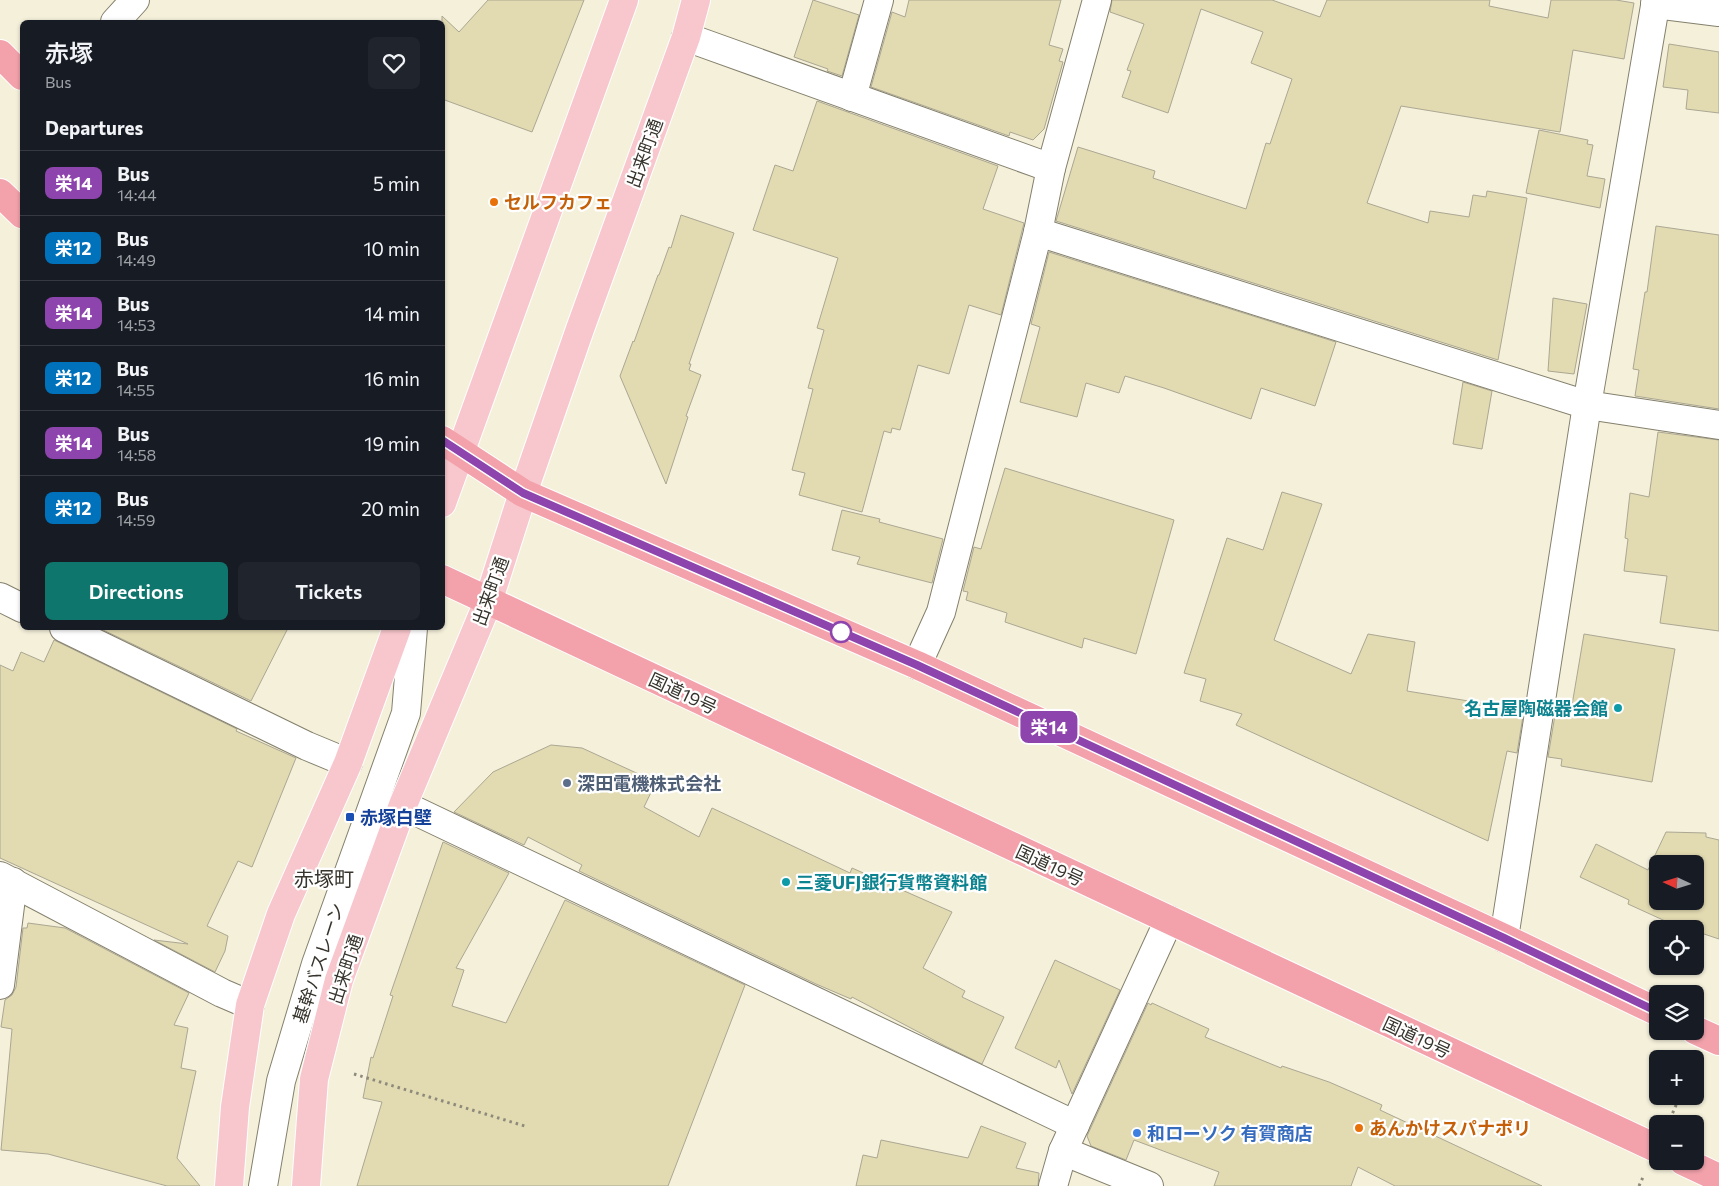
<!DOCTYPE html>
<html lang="en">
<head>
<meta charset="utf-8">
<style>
  body { margin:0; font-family:Commissioner,"Noto Sans JP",sans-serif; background:#20242c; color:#f1f3f6; height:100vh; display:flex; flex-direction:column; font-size:19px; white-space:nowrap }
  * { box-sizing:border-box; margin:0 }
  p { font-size:16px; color:#9ea1a6 }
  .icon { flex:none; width:28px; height:28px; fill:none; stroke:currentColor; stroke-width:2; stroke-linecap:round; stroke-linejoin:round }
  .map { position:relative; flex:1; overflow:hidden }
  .drawer { position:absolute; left:20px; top:20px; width:425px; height:610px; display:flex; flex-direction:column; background:#171b24; border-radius:8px; box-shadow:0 1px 4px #0004 }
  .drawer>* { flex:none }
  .badge { padding:0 10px; border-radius:8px; font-size:18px; line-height:32px }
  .needle { width:32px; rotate:274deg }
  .fabs { position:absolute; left:1649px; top:855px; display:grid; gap:10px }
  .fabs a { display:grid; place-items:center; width:55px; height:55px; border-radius:8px; background:#171b24; box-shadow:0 1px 4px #0004; font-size:25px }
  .map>.badge { position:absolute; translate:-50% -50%; box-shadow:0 0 0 2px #fff }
  h2 { padding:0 25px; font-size:19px; line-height:45px }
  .round { display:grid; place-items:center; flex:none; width:52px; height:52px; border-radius:8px; background:#20242c }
  .summary { display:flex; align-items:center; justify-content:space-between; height:85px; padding:0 25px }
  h1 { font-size:24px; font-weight:600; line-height:38px }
  .button { display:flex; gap:10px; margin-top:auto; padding:10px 25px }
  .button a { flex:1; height:58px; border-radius:8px; background:#0f766e; color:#fff; font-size:20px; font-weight:600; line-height:58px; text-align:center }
  .button a+a { background:#20242c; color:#f1f3f6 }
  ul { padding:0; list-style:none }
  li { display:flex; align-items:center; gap:15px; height:65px; padding:0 25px; border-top:1px solid #363941 }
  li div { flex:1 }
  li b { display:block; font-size:19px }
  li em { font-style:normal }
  li .badge { min-width:55px; font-weight:700; text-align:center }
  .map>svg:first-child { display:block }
  .building { fill:#e2dab1; stroke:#aba793; fill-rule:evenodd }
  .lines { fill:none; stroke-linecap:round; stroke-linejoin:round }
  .minor-casing { stroke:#84806d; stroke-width:30 }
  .major-casing { stroke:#fff; stroke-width:30 }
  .highway-casing { stroke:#fff; stroke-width:30 }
  .path { stroke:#8d8a7c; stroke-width:3; stroke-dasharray:2.5 4; stroke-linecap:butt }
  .minor { stroke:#fff; stroke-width:28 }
  .major { stroke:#f8c7cd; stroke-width:28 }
  .highway { stroke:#f3a2ac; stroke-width:28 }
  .line-casing { stroke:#fff; stroke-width:11 }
  .line { stroke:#8e44ad; stroke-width:8 }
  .food-dot { fill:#e8710a; stroke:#fff; stroke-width:2 }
  .stop-dot { fill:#fff; stroke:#8e44ad; stroke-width:2.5 }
  .culture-dot { fill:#0f9aa8; stroke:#fff; stroke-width:2 }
  .service-dot { fill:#5c6f8a; stroke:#fff; stroke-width:2 }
  .transit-dot { fill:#1a4fb4; stroke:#fff; stroke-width:2 }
  .shop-dot { fill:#3f7fe0; stroke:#fff; stroke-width:2 }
  .labels { text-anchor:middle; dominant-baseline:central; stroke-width:4.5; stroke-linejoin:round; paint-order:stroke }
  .street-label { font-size:18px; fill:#36342c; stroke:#fff }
  .food-label { font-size:18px; font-weight:bold; fill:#c56008; stroke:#fff; text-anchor:start }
  .culture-label { font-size:18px; font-weight:bold; fill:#0d838f; stroke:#fff; text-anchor:end }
  .service-label { font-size:18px; font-weight:bold; fill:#4e5e75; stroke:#fff; text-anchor:start }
  .transit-label { font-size:18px; font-weight:bold; fill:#164399; stroke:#fff; text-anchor:start }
  .shop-label { font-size:18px; font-weight:bold; fill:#366cbe; stroke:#fff; text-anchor:start }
  .quarter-label { font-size:20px; fill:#36342c; stroke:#fff }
</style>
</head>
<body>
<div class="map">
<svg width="1719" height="1186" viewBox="0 0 1719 1186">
  <rect width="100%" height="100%" fill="#f4f0da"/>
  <!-- building -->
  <g class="building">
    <path d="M 488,0 L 584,0 L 532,132 L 442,99 L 442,16 L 459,32 Z"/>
    <path d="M 813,0 L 859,15 L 842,76 L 827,71 L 828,69 L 794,57 Z"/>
    <path d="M 909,0 L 1061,0 L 1049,45 L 1063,49 L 1059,61 L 1063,62 L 1044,129 L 1033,140 L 1010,132 L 1009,136 L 871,87 L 892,12 L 905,17 Z"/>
    <path d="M 1112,0 L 1272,0 L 1320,17 L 1327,0 L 1490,0 L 1489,6 L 1548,18 L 1551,0 L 1616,0 L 1634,3 L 1624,59 L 1573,50 L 1560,132 L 1401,106 L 1367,203 L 1428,223 L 1430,211 L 1469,217 L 1473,195 L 1486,197 L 1487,191 L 1527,198 L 1498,360 L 1056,221 L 1078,147 L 1155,171 L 1153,178 L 1246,209 L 1266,143 L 1270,144 L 1292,79 L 1251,63 L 1263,32 L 1201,9 L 1168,113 L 1122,97 L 1131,71 L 1127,70 L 1144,24 L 1110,12 Z"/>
    <path d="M 1669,44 L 1719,52 L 1719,113 L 1686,109 L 1688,90 L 1663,87 Z"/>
    <path d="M 817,101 L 998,166 L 983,209 L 1024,223 L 1001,315 L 969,305 L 949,374 L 918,365 L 900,430 L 892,428 L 891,433 L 884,431 L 862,512 L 799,495 L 805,473 L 792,470 L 813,389 L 808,388 L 824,330 L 817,328 L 838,258 L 753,230 L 775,165 L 793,171 Z"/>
    <path d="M 1539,130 L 1588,140 L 1587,144 L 1593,145 L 1587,176 L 1605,179 L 1600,208 L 1526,193 Z"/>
    <path d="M 681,215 L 734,233 L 689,364 L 691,364 L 689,370 L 701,375 L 686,416 L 688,417 L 666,484 L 620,376 L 633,341 L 634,342 L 658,275 L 659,275 L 669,247 L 671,248 Z"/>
    <path d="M 1656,226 L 1719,235 L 1719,409 L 1635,396 L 1639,370 L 1633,369 L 1645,292 L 1647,292 Z"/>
    <path d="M 1049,252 L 1336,342 L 1315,406 L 1261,388 L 1251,419 L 1164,388 L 1125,376 L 1119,393 L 1086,383 L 1077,417 L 1020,402 L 1040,327 L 1031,324 Z"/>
    <path d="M 1553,298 L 1587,304 L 1574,374 L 1548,371 Z"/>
    <path d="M 1463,382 L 1492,391 L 1482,449 L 1453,444 Z"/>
    <path d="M 1658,432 L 1719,440 L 1719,631 L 1660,623 L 1667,576 L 1624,571 L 1628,539 L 1625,538 L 1630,493 L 1649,497 Z"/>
    <path d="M 1005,468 L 1174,520 L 1136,654 L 1084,638 L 1082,648 L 1005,622 L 1007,613 L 966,600 L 968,592 L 963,591 L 974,547 L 981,549 Z"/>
    <path d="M 1282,492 L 1322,504 L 1274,640 L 1351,674 L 1368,634 L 1415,642 L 1407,691 L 1524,710 L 1517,753 L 1507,751 L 1488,841 L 1236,725 L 1242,714 L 1200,701 L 1206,679 L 1184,673 L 1227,538 L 1263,550 Z"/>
    <path d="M 842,510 L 880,519 L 879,522 L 943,539 L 932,583 L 857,564 L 860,557 L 832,550 Z"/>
    <path d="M 99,628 L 288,628 L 251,701 Z"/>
    <path d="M 1584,634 L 1675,649 L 1652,782 L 1561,766 L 1562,759 L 1548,757 L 1555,715 L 1570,717 Z"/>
    <path d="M 54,640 L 237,729 L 236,731 L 296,758 L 252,867 L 238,861 L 207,926 L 228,936 L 225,951 L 215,972 L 154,940 L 188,944 L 0,858 L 0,665 L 13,671 L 21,652 L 44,662 Z"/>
    <path d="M 551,745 L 582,748 L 656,782 L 644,807 L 699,837 L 712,808 L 850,873 L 852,868 L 952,912 L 923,968 L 965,991 L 962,997 L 1004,1017 L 982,1064 L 945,1046 L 852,997 L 851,999 L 816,984 L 579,871 L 582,865 L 528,837 L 524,845 L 454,812 L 493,772 Z"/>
    <path d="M 1666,832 L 1706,833 L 1706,837 L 1719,840 L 1719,939 L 1695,931 L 1695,929 L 1686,929 L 1674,925 L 1628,904 L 1629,900 L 1580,877 L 1596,844 L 1648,870 ZM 1658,864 L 1695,864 L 1695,901 L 1658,901 Z"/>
    <path d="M 443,842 L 509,873 L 456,968 L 464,970 L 452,1006 L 506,1023 L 565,900 L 745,985 L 668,1186 L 357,1186 L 382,1102 L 363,1098 L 371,1057 L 373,1058 L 393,996 L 390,995 Z"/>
    <path d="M 28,923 L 65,928 L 189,993 L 174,1025 L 188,1028 L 181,1068 L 196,1071 L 177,1158 L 200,1186 L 167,1186 L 48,1154 L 1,1150 L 12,1029 L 1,1027 L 5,1000 L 12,995 L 16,987 L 23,928 L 27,928 Z"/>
    <path d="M 1055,960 L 1120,990 L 1072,1094 L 1059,1060 L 1056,1068 L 1015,1048 Z"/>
    <path d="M 1148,1003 L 1151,1005 L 1152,1003 L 1209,1029 L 1205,1037 L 1281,1068 L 1282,1066 L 1329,1082 L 1382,1105 L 1380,1110 L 1542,1186 L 1395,1186 L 1358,1167 L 1351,1186 L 1214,1186 L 1219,1172 L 1134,1140 L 1126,1160 L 1091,1146 L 1087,1136 Z"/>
    <path d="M 981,1126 L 1026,1143 L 1016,1168 L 1039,1173 L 1038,1186 L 856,1186 L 863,1155 L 877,1158 L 881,1140 L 968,1158 Z"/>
  </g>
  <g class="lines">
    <defs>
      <g id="minor">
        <path d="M 1655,4 L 1719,12"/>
        <path d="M 115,22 L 135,0"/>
        <path d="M 686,37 L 1051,168"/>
        <path d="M 852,97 L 879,0"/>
        <path d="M 1038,232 L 1587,405 L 1719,425"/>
        <path d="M 0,597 L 22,608"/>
        <path d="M 64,628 L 307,746 L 348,763"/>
        <path d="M 917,665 L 941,612 L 1038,232 L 1051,168 L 1097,0"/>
        <path d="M 403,805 L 1075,1125"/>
        <path d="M 0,876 L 222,993 L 250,1005"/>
        <path d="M 1504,938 L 1587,405 L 1656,0"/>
        <path d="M 0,985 L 13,882"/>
        <path d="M 1063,1151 L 1149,1186"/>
        <path d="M 263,1186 L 281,1081 L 316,964 L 406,713 L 413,628"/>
        <path d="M 1053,1186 L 1063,1151 L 1169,920"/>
      </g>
      <g id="major">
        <path d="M 442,503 L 624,0"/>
        <path d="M 229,1186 L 235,1107 L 250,1005 L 281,914 L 348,763 L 397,628"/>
        <path d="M 306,1186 L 314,1079 L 339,980 L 403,805 L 488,602 L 523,493 L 580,329 L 686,37 L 696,0"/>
      </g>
      <g id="highway">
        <path d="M 0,54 L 22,76"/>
        <path d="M 0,193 L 22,214"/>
        <path d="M 442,440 L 523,493 L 917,665 L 1504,938 L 1658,1012"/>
        <path d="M 442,579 L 1658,1149"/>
        <path d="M 1695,1030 L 1719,1041"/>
        <path d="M 1683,1161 L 1719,1178"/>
      </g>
    </defs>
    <!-- minor casing -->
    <use href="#minor" class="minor-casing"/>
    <!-- major casing -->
    <use href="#major" class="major-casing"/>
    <!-- highway casing -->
    <use href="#highway" class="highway-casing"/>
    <!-- path -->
    <g class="path">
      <path d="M 354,1074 L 528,1127"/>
      <path d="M 1670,1119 L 1680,1096"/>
      <path d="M 1639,1186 L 1643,1177"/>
    </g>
    <!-- minor -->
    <use href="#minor" class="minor"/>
    <!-- major -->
    <use href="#major" class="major"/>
    <!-- highway -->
    <use href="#highway" class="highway"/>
  </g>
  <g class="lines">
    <defs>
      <path id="line" d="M 442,440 L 523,493 L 917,665 L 1504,938 L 1658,1012"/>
    </defs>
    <!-- line casing -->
    <use href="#line" class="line-casing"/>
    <!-- line -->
    <use href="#line" class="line"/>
  </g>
  <!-- markers -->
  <g class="food-dot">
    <circle cx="494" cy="202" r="5"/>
    <circle cx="1359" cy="1128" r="5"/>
  </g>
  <circle class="stop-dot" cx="841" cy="632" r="10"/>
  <g class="culture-dot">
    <circle cx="1618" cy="708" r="5"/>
    <circle cx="786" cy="882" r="5"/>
  </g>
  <circle class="service-dot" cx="567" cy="783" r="5"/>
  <rect class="transit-dot" x="345" y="812" width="10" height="10" rx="2.5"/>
  <circle class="shop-dot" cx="1137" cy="1133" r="5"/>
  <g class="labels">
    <!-- street labels -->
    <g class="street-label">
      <text transform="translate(644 153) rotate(-70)">出来町通</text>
      <text transform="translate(490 591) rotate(-70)">出来町通</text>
      <text transform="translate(683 693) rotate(25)">国道19号</text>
      <text transform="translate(1050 865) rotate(25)">国道19号</text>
      <text transform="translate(318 963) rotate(-72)">基幹バスレーン</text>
      <text transform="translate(345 969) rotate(-72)">出来町通</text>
      <text transform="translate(1417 1037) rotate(25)">国道19号</text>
    </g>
    <!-- food labels -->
    <g class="food-label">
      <text x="504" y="202">セルフカフェ</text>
      <text x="1369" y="1128">あんかけスパナポリ</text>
    </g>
    <!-- culture labels -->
    <g class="culture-label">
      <text x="1608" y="708">名古屋陶磁器会館</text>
      <text x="796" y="882" text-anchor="start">三菱UFJ銀行貨幣資料館</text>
    </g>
    <!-- service labels -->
    <g class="service-label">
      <text x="577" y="783">深田電機株式会社</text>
    </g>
    <!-- transit labels -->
    <g class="transit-label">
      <text x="360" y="817">赤塚白壁</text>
    </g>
    <!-- shop labels -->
    <g class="shop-label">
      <text x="1147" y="1133">和ローソク 有賀商店</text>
    </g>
    <!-- quarter labels -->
    <g class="quarter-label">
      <text x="324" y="878">赤塚町</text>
    </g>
  </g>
</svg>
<div class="fabs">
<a><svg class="needle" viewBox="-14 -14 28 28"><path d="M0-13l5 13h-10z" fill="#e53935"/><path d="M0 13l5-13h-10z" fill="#9ea1a6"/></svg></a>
<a><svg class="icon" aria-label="locate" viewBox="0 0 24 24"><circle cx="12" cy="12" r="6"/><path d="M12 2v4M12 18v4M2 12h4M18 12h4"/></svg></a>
<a><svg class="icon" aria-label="layers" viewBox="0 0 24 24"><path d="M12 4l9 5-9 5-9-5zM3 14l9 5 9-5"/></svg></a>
<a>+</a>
<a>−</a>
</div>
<b class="badge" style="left:1049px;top:727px;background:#8e44ad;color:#fff">栄14</b>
<section class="drawer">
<div class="summary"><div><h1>赤塚</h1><p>Bus</p></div><a class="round"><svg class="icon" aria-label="heart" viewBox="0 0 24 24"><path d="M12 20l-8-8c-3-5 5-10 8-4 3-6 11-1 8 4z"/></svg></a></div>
<h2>Departures</h2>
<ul>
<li><span class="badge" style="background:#8e44ad;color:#fff">栄14</span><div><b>Bus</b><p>14:44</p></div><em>5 min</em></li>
<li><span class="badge" style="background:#0072bc;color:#fff">栄12</span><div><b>Bus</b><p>14:49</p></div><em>10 min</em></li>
<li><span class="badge" style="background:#8e44ad;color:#fff">栄14</span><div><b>Bus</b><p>14:53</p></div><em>14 min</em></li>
<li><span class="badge" style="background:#0072bc;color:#fff">栄12</span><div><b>Bus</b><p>14:55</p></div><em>16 min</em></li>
<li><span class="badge" style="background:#8e44ad;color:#fff">栄14</span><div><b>Bus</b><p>14:58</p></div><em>19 min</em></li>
<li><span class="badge" style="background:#0072bc;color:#fff">栄12</span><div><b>Bus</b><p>14:59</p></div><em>20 min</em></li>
</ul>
<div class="button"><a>Directions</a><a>Tickets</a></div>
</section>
</div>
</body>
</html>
